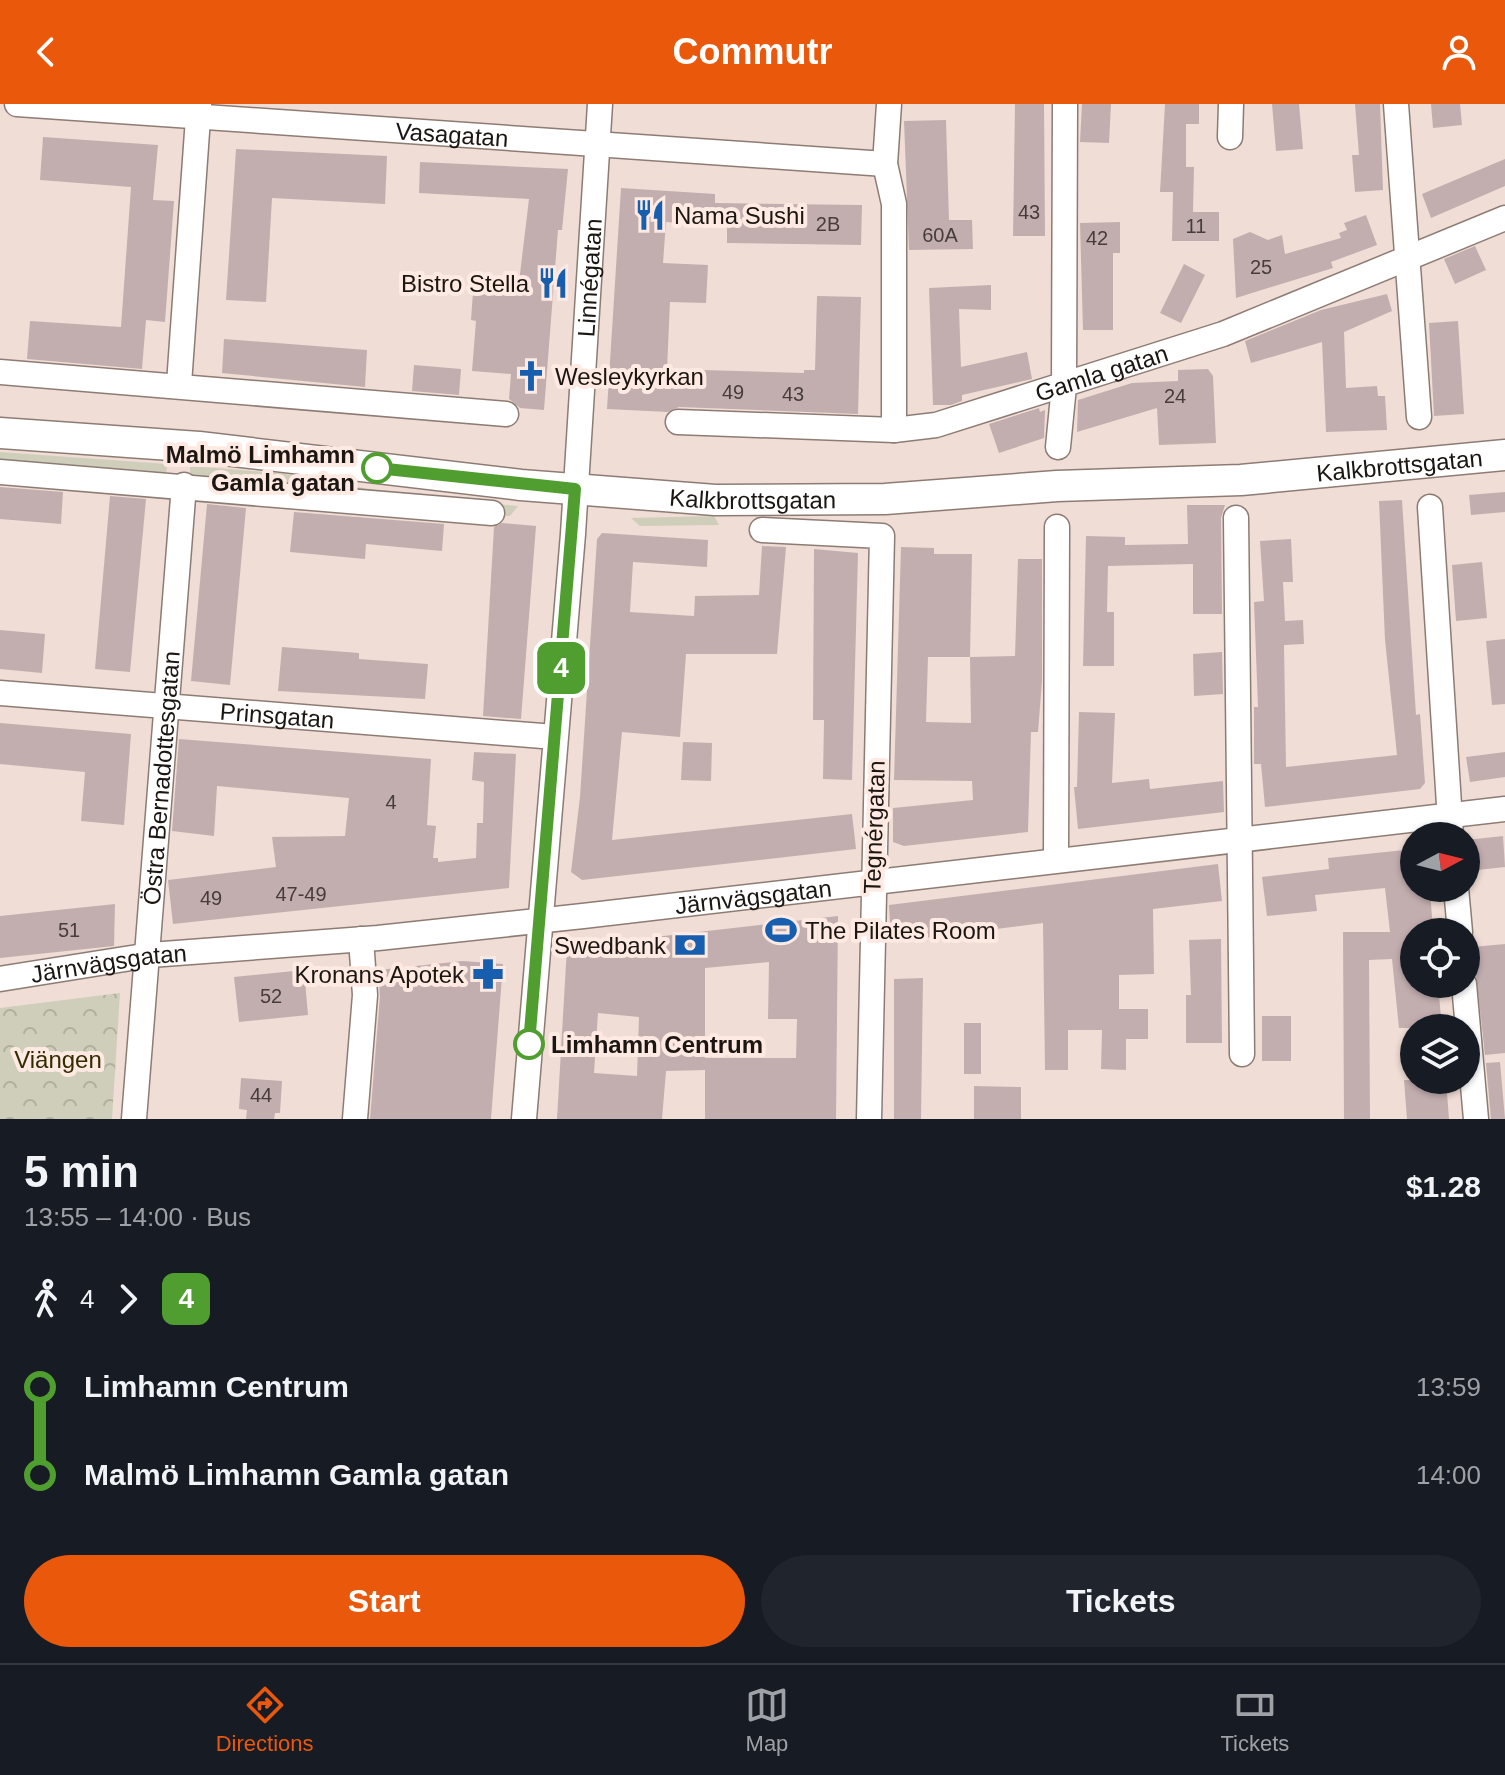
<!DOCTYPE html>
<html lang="en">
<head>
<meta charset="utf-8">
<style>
  body { margin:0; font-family:Helvetica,sans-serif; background:#20242c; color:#f1f3f6; height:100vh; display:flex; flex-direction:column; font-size:30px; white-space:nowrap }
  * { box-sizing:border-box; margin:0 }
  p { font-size:26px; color:#9ea1a6 }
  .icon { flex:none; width:44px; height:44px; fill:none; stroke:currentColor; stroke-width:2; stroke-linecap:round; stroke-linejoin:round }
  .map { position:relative; height:1015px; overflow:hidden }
  .drawer { display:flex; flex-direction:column; background:#171b24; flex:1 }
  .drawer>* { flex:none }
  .badge { padding:0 16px; border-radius:12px; font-size:28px; line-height:52px }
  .needle { width:52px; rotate:83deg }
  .buttons { position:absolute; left:1400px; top:718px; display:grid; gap:16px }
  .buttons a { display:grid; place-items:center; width:80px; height:80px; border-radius:50%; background:#171b24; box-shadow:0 2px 6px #0004; font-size:40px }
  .map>.badge { position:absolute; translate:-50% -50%; box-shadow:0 0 0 4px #fff }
  .legs { display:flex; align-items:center; gap:12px; height:88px; padding:0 24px; font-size:26px }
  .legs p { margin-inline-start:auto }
  .head { display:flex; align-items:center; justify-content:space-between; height:136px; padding:0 24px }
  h1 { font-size:44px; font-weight:600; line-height:60px }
  .primary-button { display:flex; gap:16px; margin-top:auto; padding:16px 24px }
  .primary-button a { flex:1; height:92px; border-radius:48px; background:#ea580c; color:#fff; font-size:32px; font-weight:600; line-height:92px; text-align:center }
  .primary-button a+a { background:#20242c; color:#f1f3f6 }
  ul { padding:0 24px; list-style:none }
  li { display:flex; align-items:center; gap:28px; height:88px; font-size:30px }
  li i { display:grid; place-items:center; width:12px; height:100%; margin:0 10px; background:currentColor }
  li i::after { content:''; width:20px; height:20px; margin:-10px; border:6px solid; border-radius:50%; background:#171b24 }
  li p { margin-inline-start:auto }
  li:first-child i { background:linear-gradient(#0000 50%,currentColor 0) }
  li:last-child i { background:linear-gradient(currentColor 50%,#0000 0) }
  header { display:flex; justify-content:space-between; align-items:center; height:104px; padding:0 24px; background:#ea580c; color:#fff; font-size:36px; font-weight:600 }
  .tabs { display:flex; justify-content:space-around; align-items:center; height:112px; border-top:2px solid #363941; background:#171b24; font-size:22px; color:#9ea1a6 }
  .tabs a { display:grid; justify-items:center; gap:4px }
  .tabs .current { color:#ea580c }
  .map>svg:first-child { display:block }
  .grass { fill:#cfceba }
  .park { fill:url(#park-crowns) }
  .building { fill:#c3aeaf; fill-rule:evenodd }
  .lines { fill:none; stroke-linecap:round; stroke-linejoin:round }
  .minor-casing { stroke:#8d7c74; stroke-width:27 }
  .major-casing { stroke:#8d7c74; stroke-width:33 }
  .minor { stroke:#fff; stroke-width:24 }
  .major { stroke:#fff; stroke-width:30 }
  .line-1-casing { stroke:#fff; stroke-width:18 }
  .line-1 { stroke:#509e2f; stroke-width:12 }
  .stop-1-dot { fill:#fff; stroke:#509e2f; stroke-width:4 }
  .labels { text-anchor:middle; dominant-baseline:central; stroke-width:8; stroke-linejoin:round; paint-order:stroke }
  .number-label { font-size:20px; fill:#463c3a }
  .street-label { font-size:24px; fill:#1c1613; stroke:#feeae2 }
  .poi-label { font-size:24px; fill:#1c1613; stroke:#feeae2; text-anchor:start }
  .stop-label { font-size:24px; font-weight:bold; fill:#1c1613; stroke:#feeae2; text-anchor:end }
  .park-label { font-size:24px; fill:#302d01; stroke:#feeae2 }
</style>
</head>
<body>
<header><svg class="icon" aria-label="back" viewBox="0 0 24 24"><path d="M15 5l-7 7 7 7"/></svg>Commutr<svg class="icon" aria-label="person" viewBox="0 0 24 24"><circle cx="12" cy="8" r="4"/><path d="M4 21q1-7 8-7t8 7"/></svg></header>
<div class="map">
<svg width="1505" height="1015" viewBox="0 0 1505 1015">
  <defs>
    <pattern id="park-crowns" width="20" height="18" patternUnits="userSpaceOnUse" patternTransform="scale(2)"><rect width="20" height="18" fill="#cfceba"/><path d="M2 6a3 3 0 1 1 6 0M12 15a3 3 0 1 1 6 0" fill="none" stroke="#b1b09f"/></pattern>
  </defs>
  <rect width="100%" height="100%" fill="#f0ddd5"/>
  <!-- grass -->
  <g class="grass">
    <path d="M 0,348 L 167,360 L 166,374 L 0,362 Z"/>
    <path d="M 190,362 L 280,369 L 413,393 L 518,402 L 510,412 L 502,412 L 190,375 Z"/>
    <path d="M 714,412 L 719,421 L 640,422 L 631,414 Z"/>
  </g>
  <!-- park -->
  <path class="park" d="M 120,889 L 112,1015 L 0,1015 L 0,904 Z"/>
  <!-- building -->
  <g class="building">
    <path d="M 1015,0 L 1044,0 L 1045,132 L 1013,132 Z"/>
    <path d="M 1082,0 L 1111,0 L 1109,39 L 1080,38 Z"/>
    <path d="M 1165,0 L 1199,0 L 1199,20 L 1186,20 L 1186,63 L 1194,63 L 1193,108 L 1219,108 L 1219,137 L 1172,137 L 1173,88 L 1160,88 Z"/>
    <path d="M 1272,0 L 1299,0 L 1303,45 L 1276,47 Z"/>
    <path d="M 1355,0 L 1380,0 L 1383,86 L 1355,88 L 1352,51 L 1359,51 Z"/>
    <path d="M 1431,0 L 1460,0 L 1462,21 L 1433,24 Z"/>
    <path d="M 946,16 L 949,116 L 972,116 L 973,145 L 909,146 L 904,17 Z"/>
    <path d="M 43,33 L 158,41 L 153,96 L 174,97 L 165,218 L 146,216 L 142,265 L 27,255 L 30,217 L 121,223 L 131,83 L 40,76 Z"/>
    <path d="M 236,45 L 387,52 L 385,100 L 272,94 L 266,198 L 226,196 Z"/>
    <path d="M 1505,55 L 1505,82 L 1431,114 L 1422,90 Z"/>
    <path d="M 420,58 L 568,65 L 562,126 L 558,126 L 544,306 L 520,304 L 509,295 L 511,270 L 472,267 L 476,217 L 471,216 L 474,174 L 519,178 L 529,95 L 419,89 Z"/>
    <path d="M 621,84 L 715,90 L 715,99 L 862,101 L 861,141 L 727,139 L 727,122 L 666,118 L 663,159 L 708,161 L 706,199 L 670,198 L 667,265 L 804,269 L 804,266 L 815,266 L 817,192 L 861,193 L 858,310 L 679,303 L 668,308 L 607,305 Z"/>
    <path d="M 1366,111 L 1377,141 L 1331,158 L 1333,164 L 1236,194 L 1233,135 L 1250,128 L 1268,136 L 1282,131 L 1285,150 L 1341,134 L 1339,129 L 1347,126 L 1344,119 Z"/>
    <path d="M 1120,118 L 1120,149 L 1113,149 L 1113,226 L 1083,226 L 1080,119 Z"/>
    <path d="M 1475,142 L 1486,166 L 1455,180 L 1444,155 Z"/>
    <path d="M 1184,160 L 1205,171 L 1181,219 L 1160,209 Z"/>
    <path d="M 991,181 L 991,206 L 959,205 L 961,263 L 1027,248 L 1032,275 L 962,291 L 962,297 L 951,301 L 933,301 L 929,184 Z"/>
    <path d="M 1387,190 L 1392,207 L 1344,228 L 1346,284 L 1377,282 L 1378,292 L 1385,292 L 1387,326 L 1326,328 L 1322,238 L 1251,259 L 1245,237 L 1321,206 Z"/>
    <path d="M 1458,217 L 1464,310 L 1434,312 L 1429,219 Z"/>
    <path d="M 224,235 L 367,246 L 365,283 L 222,269 Z"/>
    <path d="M 414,261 L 461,265 L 459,291 L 412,287 Z"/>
    <path d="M 1208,265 L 1213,272 L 1216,339 L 1159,341 L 1157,304 L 1077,328 L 1078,296 L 1132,279 L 1178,277 L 1178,266 Z"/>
    <path d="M 1039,304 L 1040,308 L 1045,306 L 1044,334 L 999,349 L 989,320 Z"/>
    <path d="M 0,383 L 63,388 L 61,420 L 0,415 Z"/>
    <path d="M 1505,388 L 1505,408 L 1471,411 L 1469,391 Z"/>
    <path d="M 110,392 L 146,395 L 130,568 L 95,565 Z"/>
    <path d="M 1402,396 L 1416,611 L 1420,610 L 1425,679 L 1420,685 L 1265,703 L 1261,660 L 1254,660 L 1254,603 L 1258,603 L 1254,498 L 1264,497 L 1260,437 L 1291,435 L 1293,478 L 1283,478 L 1285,517 L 1303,516 L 1304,540 L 1284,541 L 1286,663 L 1397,651 L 1385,536 L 1379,397 Z"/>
    <path d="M 207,400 L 246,404 L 230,581 L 191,577 Z"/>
    <path d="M 1187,401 L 1225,401 L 1221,414 L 1222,510 L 1193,510 L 1193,460 L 1108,462 L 1107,508 L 1114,508 L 1114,562 L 1083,562 L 1086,432 L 1125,433 L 1125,441 L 1188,440 Z"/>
    <path d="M 294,408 L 444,420 L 442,447 L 366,440 L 365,455 L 290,448 Z"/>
    <path d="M 502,419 L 536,422 L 521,615 L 483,612 L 494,423 Z"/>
    <path d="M 602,429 L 708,436 L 707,463 L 633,458 L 630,508 L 694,512 L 695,492 L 759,491 L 762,442 L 786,443 L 777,550 L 686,550 L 680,633 L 622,628 L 612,736 L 852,710 L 856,745 L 582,776 L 571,768 L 580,693 L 597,435 Z"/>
    <path d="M 901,443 L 934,444 L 934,450 L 972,450 L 970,553 L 1015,552 L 1018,455 L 1042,455 L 1042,577 L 1038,628 L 1031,628 L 1028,728 L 904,742 L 893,738 L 893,704 L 973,696 L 972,677 L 894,676 ZM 928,553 L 970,553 L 971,619 L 926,618 Z"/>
    <path d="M 814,445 L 858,449 L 852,676 L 823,675 L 824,616 L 813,616 Z"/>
    <path d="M 1482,458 L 1487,514 L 1456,517 L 1452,461 Z"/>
    <path d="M 0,526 L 45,530 L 42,569 L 0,565 Z"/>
    <path d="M 1505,535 L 1505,600 L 1492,601 L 1486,537 Z"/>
    <path d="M 282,543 L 359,549 L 359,555 L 428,560 L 425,595 L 278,587 Z"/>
    <path d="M 1222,548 L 1223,590 L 1194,592 L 1193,550 Z"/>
    <path d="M 1079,608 L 1115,609 L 1112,679 L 1149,675 L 1150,685 L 1223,677 L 1224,708 L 1078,725 L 1074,683 L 1077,683 Z"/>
    <path d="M 0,619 L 131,630 L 124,721 L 81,717 L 85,668 L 0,660 Z"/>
    <path d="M 179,635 L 431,655 L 427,721 L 436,722 L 433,754 L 438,754 L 438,758 L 476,754 L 477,719 L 483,719 L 484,678 L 472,676 L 474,648 L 516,650 L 509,784 L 173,820 L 168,776 L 276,763 L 272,733 L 345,732 L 349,694 L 217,682 L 214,732 L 172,727 Z"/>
    <path d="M 683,638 L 712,639 L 711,677 L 681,676 Z"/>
    <path d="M 1505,648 L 1505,673 L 1470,678 L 1466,653 Z"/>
    <path d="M 1503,732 L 1505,763 L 1468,767 L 1466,736 Z"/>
    <path d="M 1414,745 L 1414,784 L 1430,784 L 1433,828 L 1414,828 L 1414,880 L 1438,880 L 1442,924 L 1399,924 L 1392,855 L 1369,856 L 1370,1015 L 1344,1015 L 1343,828 L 1390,828 L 1385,784 L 1315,791 L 1317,807 L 1267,812 L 1262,773 L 1329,765 L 1328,754 Z"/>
    <path d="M 1218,760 L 1222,797 L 1153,805 L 1154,870 L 1119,871 L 1119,905 L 1148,905 L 1148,935 L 1126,935 L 1126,966 L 1101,965 L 1102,926 L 1068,926 L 1068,966 L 1045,966 L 1043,819 L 891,838 L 889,801 Z"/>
    <path d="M 115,800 L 114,842 L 0,854 L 0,812 Z"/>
    <path d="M 838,812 L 836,1015 L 705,1015 L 705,966 L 666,967 L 662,1015 L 557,1015 L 567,843 ZM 769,858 L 768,915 L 797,915 L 796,954 L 705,954 L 705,962 L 705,864 ZM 598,909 L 639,913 L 637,972 L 594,969 Z"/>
    <path d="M 1221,835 L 1222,939 L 1186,939 L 1186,891 L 1191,891 L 1189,836 Z"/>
    <path d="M 1505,840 L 1505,949 L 1485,951 L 1473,843 Z"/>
    <path d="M 463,857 L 503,860 L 491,1015 L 370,1015 L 380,892 L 378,866 Z"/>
    <path d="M 304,866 L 308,911 L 239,918 L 234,873 Z"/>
    <path d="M 923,874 L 921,1015 L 894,1015 L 894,875 Z"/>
    <rect x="1262" y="912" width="29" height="45"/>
    <rect x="964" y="919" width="17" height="51"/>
    <path d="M 1500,958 L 1505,1015 L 1491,1015 L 1486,959 Z"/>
    <path d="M 241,974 L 282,977 L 280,1009 L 275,1009 L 274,1015 L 246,1015 L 247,1006 L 239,1005 Z"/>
    <path d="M 1404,976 L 1446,976 L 1449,1015 L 1407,1015 Z"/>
    <path d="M 974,982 L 1021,983 L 1021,1015 L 974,1015 Z"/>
  </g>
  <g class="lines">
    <defs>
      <g id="minor">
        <path id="s1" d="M 17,0 L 885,60"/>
        <path d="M 889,0 L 885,60 L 894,100 L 894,326"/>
        <path d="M 1396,0 L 1419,313"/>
        <path d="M 1230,33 L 1231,0"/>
        <path d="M 0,268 L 506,310"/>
        <path d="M 179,280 L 199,0"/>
        <path id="s2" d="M 678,318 L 894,326 L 936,321 L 1223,230 L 1505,114"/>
        <path d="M 1058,343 L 1064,282 L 1065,0"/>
        <path d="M 0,368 L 492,409"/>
        <path d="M 1430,403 L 1451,732"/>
        <path d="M 1236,414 L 1242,950"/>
        <path d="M 762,426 L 882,432 L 869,1015"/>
        <path id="s3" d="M 0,589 L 555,633"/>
        <path d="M 1056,755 L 1057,423"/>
        <path d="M 1456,784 L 1460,828"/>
        <path id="s4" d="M 0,875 L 150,851 L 378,834 L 583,812 L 1505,705"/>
        <path d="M 1464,880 L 1476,1015"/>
        <path id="s5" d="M 134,1015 L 184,381"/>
        <path d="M 355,1015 L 365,891 L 361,835"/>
        <path id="s6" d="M 524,1015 L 573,430 L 600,0"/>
      </g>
      <g id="major">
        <path id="s7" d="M 0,329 L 199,343 L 521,381 L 715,396 L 885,395 L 1057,382 L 1241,376 L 1505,351"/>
      </g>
    </defs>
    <!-- minor casing -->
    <use href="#minor" class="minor-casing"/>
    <!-- major casing -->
    <use href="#major" class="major-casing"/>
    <!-- minor -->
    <use href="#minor" class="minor"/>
    <!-- major -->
    <use href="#major" class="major"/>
  </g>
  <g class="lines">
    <defs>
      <path id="line-1" d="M 377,364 L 575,385 L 529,940"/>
    </defs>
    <!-- line-1 casing -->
    <use href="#line-1" class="line-1-casing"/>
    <!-- line-1 -->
    <use href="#line-1" class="line-1"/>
  </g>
  <!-- icons -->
  <defs>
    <symbol id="restaurant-bare" viewBox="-9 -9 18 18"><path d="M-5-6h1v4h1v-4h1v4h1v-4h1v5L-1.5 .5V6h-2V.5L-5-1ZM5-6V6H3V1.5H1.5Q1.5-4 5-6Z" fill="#175fae" stroke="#feeae2" stroke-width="2.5" paint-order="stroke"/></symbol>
    <symbol id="church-bare" viewBox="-9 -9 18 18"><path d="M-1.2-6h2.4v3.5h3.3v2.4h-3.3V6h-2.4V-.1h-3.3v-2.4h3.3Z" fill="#175fae" stroke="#feeae2" stroke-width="2.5" paint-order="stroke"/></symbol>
    <symbol id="stadium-bare" viewBox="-9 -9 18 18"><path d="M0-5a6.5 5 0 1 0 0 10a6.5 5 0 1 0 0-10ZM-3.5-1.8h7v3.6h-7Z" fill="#175fae" stroke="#feeae2" stroke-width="2.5" paint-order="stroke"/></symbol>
    <symbol id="bank-bare" viewBox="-9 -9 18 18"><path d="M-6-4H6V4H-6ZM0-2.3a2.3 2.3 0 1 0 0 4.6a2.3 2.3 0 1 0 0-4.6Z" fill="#175fae" stroke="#feeae2" stroke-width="2.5" paint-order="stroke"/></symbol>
    <symbol id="pharmacy-bare" viewBox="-9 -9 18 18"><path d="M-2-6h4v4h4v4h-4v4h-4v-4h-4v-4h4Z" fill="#175fae" stroke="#feeae2" stroke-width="2.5" paint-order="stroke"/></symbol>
  </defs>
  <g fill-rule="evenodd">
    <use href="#restaurant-bare" x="628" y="89" width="44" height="44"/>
    <use href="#restaurant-bare" x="531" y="157" width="44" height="44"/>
    <use href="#church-bare" x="509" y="250" width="44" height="44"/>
    <use href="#stadium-bare" x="759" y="804" width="44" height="44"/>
    <use href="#bank-bare" x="668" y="819" width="44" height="44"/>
    <use href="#pharmacy-bare" x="466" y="848" width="44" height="44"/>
  </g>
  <!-- markers -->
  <g class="stop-1-dot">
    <circle cx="377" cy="364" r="14"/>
    <circle cx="529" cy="940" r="14"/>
  </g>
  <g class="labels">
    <!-- number labels -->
    <g class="number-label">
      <text x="1029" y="108">43</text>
      <text x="828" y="120">2B</text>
      <text x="1196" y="122">11</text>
      <text x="940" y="131">60A</text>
      <text x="1097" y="134">42</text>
      <text x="1261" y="163">25</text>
      <text x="733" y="288">49</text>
      <text x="793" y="290">43</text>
      <text x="1175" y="292">24</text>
      <text x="391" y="698">4</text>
      <text x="301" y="790">47-49</text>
      <text x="211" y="794">49</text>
      <text x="69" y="826">51</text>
      <text x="271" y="892">52</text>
      <text x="261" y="991">44</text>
    </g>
    <!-- street labels -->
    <g class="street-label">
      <text stroke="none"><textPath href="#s1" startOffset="436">Vasagatan</textPath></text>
      <text stroke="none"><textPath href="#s6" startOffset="844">Linnégatan</textPath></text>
      <text stroke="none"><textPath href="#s2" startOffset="432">Gamla gatan</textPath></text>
      <text stroke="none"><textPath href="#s7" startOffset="1404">Kalkbrottsgatan</textPath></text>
      <text stroke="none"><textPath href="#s7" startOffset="756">Kalkbrottsgatan</textPath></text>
      <text stroke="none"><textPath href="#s3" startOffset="278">Prinsgatan</textPath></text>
      <text stroke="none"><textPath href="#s5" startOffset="342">Östra Bernadottesgatan</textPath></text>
      <text transform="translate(874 723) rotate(-88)">Tegnérgatan</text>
      <text stroke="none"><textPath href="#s4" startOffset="758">Järnvägsgatan</textPath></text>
      <text stroke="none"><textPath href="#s4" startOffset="110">Järnvägsgatan</textPath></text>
    </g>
    <!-- poi labels -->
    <g class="poi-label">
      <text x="674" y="111">Nama Sushi</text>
      <text x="529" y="179" text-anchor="end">Bistro Stella</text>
      <text x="555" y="272">Wesleykyrkan</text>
      <text x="805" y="826">The Pilates Room</text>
      <text x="666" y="841" text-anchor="end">Swedbank</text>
      <text x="464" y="870" text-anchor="end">Kronans Apotek</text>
    </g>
    <!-- stop labels -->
    <g class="stop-label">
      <text x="355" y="350">Malmö Limhamn<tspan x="355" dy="28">Gamla gatan</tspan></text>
      <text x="551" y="940" text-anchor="start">Limhamn Centrum</text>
    </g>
    <!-- park labels -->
    <g class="park-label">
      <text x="58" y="955">Viängen</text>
    </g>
  </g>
</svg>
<div class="buttons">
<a><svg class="needle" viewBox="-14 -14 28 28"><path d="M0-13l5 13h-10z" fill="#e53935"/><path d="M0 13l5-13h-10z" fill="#9ea1a6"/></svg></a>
<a><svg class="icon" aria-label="locate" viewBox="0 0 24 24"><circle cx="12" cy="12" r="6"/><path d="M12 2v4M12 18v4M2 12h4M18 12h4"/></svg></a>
<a><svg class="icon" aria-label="layers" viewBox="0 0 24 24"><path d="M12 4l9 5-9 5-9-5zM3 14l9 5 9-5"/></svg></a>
</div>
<b class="badge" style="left:561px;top:564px;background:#509e2f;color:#fff">4</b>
</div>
<section class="drawer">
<div class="head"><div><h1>5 min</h1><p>13:55 – 14:00 · Bus</p></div><b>$1.28</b></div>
<div class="legs"><svg class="icon" aria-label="walk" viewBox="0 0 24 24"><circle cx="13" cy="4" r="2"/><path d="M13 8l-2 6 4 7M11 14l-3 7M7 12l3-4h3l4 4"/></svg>4<svg class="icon" aria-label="forward" viewBox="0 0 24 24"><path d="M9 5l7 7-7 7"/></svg><b class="badge" style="background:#509e2f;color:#fff">4</b></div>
<ul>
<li><i style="color:#509e2f"></i><b>Limhamn Centrum</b><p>13:59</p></li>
<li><i style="color:#509e2f"></i><b>Malmö Limhamn Gamla gatan</b><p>14:00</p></li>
</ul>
<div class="primary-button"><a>Start</a><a>Tickets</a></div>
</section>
<nav class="tabs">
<a class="current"><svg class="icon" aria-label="directions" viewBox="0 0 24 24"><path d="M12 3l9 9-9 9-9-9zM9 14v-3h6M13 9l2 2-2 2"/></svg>Directions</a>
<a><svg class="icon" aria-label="map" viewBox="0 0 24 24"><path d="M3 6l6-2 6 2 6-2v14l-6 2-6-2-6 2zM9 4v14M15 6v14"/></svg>Map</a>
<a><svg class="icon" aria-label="tickets" viewBox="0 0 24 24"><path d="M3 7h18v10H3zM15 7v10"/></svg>Tickets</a>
</nav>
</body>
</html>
